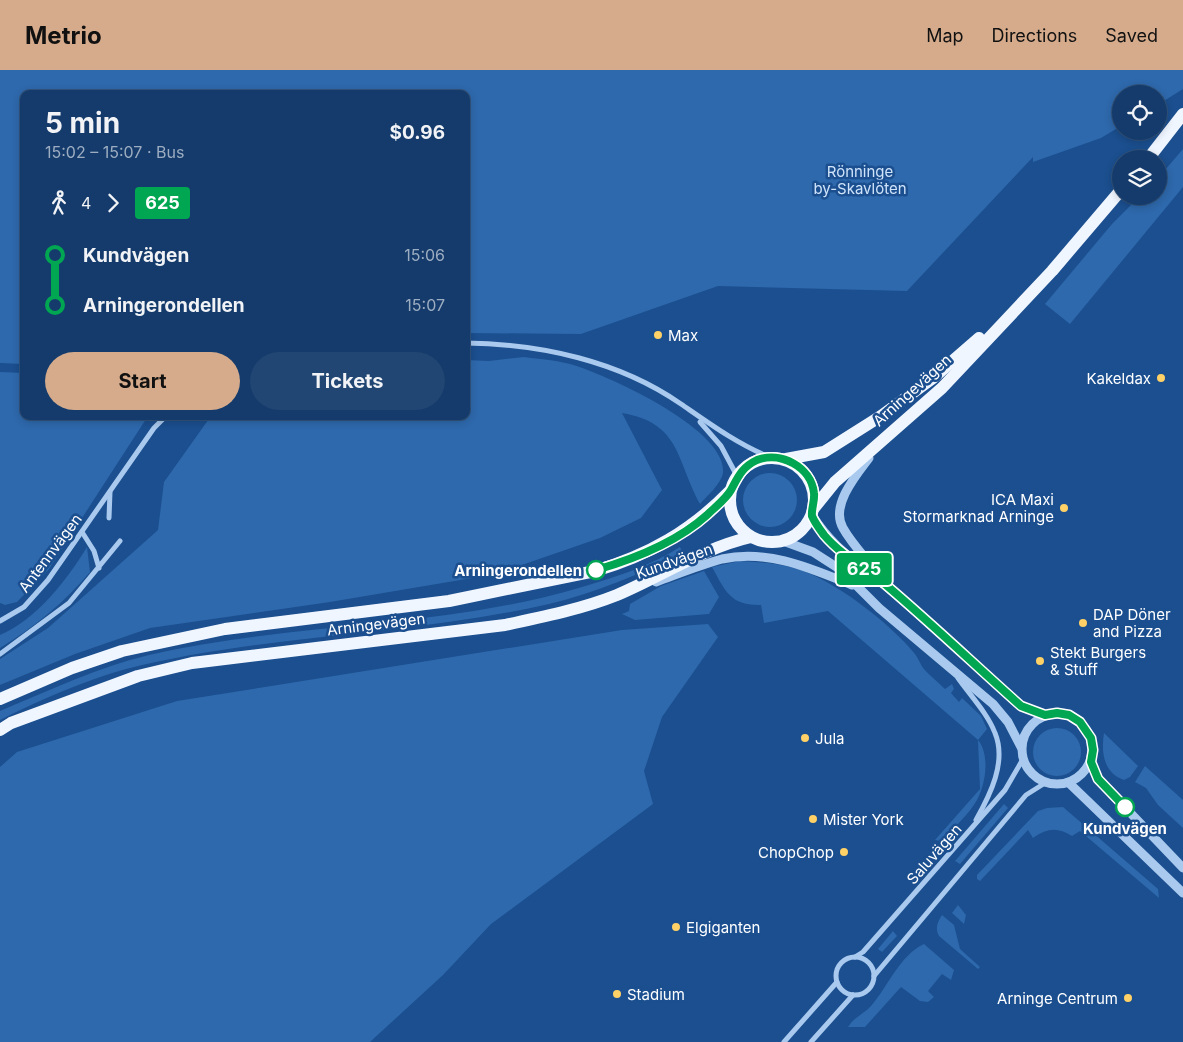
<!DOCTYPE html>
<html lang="en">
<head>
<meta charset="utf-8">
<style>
  body { margin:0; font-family:Inter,sans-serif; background:#214673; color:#f1f3f6; height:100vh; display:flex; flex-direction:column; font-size:19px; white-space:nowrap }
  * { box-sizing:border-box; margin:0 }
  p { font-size:16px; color:#9dadc1 }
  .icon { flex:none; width:28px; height:28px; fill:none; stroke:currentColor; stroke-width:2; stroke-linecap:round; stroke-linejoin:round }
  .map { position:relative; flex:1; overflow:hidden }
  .sheet { position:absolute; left:20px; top:20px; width:450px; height:330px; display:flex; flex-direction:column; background:#143b6b; border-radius:10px; box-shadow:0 2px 8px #0003,0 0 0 1px #33557e }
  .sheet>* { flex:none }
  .badge { padding:0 10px; border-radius:4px; font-size:18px; line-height:32px }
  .tools { position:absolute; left:1112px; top:15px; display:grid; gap:10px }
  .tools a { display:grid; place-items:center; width:55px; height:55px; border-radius:50%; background:#143b6b; box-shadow:0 2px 8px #0003,0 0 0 1px #33557e; font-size:25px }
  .map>.badge { position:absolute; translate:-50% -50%; box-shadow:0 0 0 2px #fff }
  .legs { display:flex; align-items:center; gap:8px; height:55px; padding:0 25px; font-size:16px }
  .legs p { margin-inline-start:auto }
  .summary { display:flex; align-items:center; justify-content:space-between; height:85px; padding:0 25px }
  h1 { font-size:28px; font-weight:700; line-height:38px }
  .cta { display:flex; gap:10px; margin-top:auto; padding:10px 25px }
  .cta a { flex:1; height:58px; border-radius:30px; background:#d6ab8b; color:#111; font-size:20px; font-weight:700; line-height:58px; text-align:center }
  .cta a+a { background:#214673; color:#f1f3f6 }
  ul { padding:0 25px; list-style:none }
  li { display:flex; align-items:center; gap:18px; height:50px; font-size:19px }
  li i { display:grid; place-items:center; width:8px; height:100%; margin:0 6px; background:currentColor }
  li i::after { content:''; width:12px; height:12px; margin:-6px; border:4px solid; border-radius:50%; background:#143b6b }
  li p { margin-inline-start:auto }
  li:first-child i { background:linear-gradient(#0000 50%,currentColor 0) }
  li:last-child i { background:linear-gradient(currentColor 50%,#0000 0) }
  header { display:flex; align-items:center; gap:30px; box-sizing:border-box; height:70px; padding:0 25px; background:#d6ab8b; color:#111 }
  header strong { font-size:24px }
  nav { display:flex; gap:28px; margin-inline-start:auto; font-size:18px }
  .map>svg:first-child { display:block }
  .green { fill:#2e69ad }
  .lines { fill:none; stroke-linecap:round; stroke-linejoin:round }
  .minor { stroke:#a9c9ee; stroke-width:5 }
  .tertiary { stroke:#a9c9ee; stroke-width:9 }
  .primary { stroke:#f0f6ff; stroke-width:12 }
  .line-1-casing { stroke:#fff; stroke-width:11 }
  .line-1 { stroke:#00a651; stroke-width:8 }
  .poi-dot { fill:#ffd166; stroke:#1b4f8f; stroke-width:2 }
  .stop-1-dot { fill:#fff; stroke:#00a651; stroke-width:2.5 }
  .labels { text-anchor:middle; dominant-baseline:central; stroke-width:5; stroke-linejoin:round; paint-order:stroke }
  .park-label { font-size:15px; fill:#cfe3fa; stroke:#1b4f8f }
  .poi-label { font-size:15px; fill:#fff; stroke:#1b4f8f; text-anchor:start }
  .street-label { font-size:15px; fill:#fff; stroke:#1b4f8f }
  .stop-label { font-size:15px; font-weight:bold; fill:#fff; stroke:#1b4f8f; text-anchor:end }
</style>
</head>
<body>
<header>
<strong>Metrio</strong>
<nav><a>Map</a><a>Directions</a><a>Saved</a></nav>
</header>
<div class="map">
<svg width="1183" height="972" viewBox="0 0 1183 972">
  <rect width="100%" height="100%" fill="#1b4f8f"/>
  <!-- green -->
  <g class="green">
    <path d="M 0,0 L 1183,0 L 1183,19 L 1159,34 L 1159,24 L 1121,24 L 1121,56 L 1101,68 L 1033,92 L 1033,87 L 907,221 L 718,216 L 581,264 L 466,263 L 466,24 L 24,24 L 24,294 L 0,293 Z"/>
    <path d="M 1183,79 L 1183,117 L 1070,254 L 1045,234 L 1112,154 L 1140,126 L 1159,126 L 1159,107 Z"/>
    <path d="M 524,287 C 539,289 555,290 570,294 C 605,304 728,359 723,403 C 721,414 707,426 700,434 C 676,390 681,353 622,343 L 662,420 L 641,448 L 600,468 L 496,504 L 330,532 L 150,558 L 75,584 L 0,615 L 0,589 L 48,558 L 158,460 L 164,412 L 211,346 L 466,346 L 466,290 L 489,291 Z"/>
    <path d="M 0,302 L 24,303 L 24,346 L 132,348 L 133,346 L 148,346 L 49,499 L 17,532 L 5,535 L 0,533 Z"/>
    <circle cx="770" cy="430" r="27"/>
    <path d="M 87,477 L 90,502 C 64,533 34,557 0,578 L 0,565 C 37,549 66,511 87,477 Z"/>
    <path d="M 680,477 L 684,485 C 639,503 596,523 549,534 C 410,566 265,564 126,599 C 83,611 40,630 0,650 L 0,641 C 48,621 98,597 149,585 C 292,552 442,559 582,517 C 615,507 651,496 680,477 Z"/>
    <path d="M 740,491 C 758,492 776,493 794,498 C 832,508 890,553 915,584 C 918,588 920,593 923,598 C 929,605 938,612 945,619 L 952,614 L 954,619 L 951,623 L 959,632 L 962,628 L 981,646 L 987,659 L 978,670 C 990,684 986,714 977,730 C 969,744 953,759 941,771 L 935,770 L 980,719 L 978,670 L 828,541 L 764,553 L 761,535 C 731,536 725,521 712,497 Z"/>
    <path d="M 704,501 L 719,527 L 709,544 L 635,550 L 622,544 L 629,541 L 630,534 L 661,516 Z"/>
    <path d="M 708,554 L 718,567 L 662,647 L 644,701 L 653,734 L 491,854 L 443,905 L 370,972 L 0,972 L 0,697 L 17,682 L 177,631 L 622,560 Z"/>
    <circle cx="1057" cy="682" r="24"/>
    <path d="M 1104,663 L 1138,696 L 1130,707 L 1124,710 C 1103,703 1101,681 1104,663 Z"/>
    <path d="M 1145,696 L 1183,730 L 1183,758 L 1158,735 L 1146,718 L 1135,712 Z"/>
    <path d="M 1004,734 L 1008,738 L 960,794 L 955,791 Z"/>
    <path d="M 1063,737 L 1158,819 L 1159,828 L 1080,761 L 1072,766 C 1057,757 1048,758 1033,768 L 1028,760 L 980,811 L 977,809 L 977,805 L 1038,741 L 1047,738 Z"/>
    <path d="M 958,835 L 966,845 L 964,854 L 952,843 Z"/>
    <path d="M 942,845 L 954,855 L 960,879 L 980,897 L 978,899 L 939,866 C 935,858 937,853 942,845 Z"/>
    <path d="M 893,861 L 897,866 L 882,882 L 878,879 Z"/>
    <path d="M 924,874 L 954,900 L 951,910 L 942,904 L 928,921 L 934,927 L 928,932 L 920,931 L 901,917 L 865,957 L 848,957 C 854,947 864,944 871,936 C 889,915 900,885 924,874 Z"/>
  </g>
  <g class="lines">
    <!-- minor -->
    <g class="minor">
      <path d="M 466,273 C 541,274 619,291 681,334 C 710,354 736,373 769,387"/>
      <path d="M 700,352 L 721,376 L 737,406"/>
      <path d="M 109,448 L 110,422"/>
      <path d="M 82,462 L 94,481 L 99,498"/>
      <path d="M 0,551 L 24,537 L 48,510 L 154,358 L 166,346"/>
      <path d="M 0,584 L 69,533 L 120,471"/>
      <path d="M 958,608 C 970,625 988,644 995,663 C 1007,692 990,725 976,750"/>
      <path d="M 855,887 L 863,882 L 1005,720 L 1023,689"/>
      <circle cx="855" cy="906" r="19"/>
      <path d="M 874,906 L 1026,725 L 1045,713"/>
      <path d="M 784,972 L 837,912"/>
      <path d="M 811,972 L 853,925"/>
    </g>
    <!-- tertiary -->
    <g class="tertiary">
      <path d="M 869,388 C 856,405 830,436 843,458 C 853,476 869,491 881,508"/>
      <path d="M 812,445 C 834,480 857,491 886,516 C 932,555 976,596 1021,636 L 1045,645"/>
      <path d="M 783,471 L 813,482 L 841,500 L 879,538 L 993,634 L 1008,652 L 1021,677"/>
      <path d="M 656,512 C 678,504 700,495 722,489 C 768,479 810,498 852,515"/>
      <circle cx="1057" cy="679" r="35"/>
      <path d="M 1091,692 L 1098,709 L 1183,798"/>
      <path d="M 1069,713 L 1183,823"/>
    </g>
    <!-- primary -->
    <g class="primary">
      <path d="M 1148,89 L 1183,44"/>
      <circle cx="772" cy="430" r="42"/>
      <path d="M 786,389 L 824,382 L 881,346 L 933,308 L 979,268"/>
      <path d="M 814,438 L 835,412 L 942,318 L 1052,201 L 1121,120"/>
      <path d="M 0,629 L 72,598 L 122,581 L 225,559 L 449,531 L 595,501 C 649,485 691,461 730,421"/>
      <path d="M 0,660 L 11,653 L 138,606 L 192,593 L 505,555 C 542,547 582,539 617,525 C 662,506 703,478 751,467"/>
    </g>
  </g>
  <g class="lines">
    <defs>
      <path id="line-1" d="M 596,500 C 634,489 677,472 707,445 C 714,438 726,429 731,420 C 738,407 742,397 757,390 C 781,381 811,397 814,423 C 815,430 811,440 812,446 C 814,451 821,461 824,465 C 841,485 866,499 886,515 C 932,554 976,596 1021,636 L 1045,645 L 1057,643 L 1069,645 L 1080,652 L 1091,668 L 1093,680 L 1091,692 L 1098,709 L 1125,737"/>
    </defs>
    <!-- line-1 casing -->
    <use href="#line-1" class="line-1-casing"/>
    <!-- line-1 -->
    <use href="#line-1" class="line-1"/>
  </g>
  <!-- markers -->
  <g class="poi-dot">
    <circle cx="658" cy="265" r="5"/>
    <circle cx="1161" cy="308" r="5"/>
    <circle cx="1064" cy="438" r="5"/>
    <circle cx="1083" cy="553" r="5"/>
    <circle cx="1040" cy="591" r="5"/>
    <circle cx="805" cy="668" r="5"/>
    <circle cx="813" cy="749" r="5"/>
    <circle cx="844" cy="782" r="5"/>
    <circle cx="676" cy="857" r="5"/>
    <circle cx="617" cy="924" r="5"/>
    <circle cx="1128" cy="928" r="5"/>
  </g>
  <g class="stop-1-dot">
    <circle cx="596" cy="500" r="9"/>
    <circle cx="1125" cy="737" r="9"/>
  </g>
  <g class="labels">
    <!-- park labels -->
    <g class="park-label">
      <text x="860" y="101">Rönninge<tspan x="860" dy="17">by-Skavlöten</tspan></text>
    </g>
    <!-- poi labels -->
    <g class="poi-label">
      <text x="668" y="265">Max</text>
      <text x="1151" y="308" text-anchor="end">Kakeldax</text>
      <text x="1054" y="429" text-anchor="end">ICA Maxi<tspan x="1054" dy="17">Stormarknad Arninge</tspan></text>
      <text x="1093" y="544">DAP Döner<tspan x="1093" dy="17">and Pizza</tspan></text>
      <text x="1050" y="582">Stekt Burgers<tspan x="1050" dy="17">&amp; Stuff</tspan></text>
      <text x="815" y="668">Jula</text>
      <text x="823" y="749">Mister York</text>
      <text x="834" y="782" text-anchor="end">ChopChop</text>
      <text x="686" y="857">Elgiganten</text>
      <text x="627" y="924">Stadium</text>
      <text x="1118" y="928" text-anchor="end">Arninge Centrum</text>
    </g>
    <!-- street labels -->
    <g class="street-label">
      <text transform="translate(912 320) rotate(-42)">Arningevägen</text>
      <text transform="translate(50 483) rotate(-53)">Antennvägen</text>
      <text transform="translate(674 491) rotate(-19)">Kundvägen</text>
      <text transform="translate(376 554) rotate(-7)">Arningevägen</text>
      <text transform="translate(934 784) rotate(-49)">Saluvägen</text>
    </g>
    <!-- stop labels -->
    <g class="stop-label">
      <text x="582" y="500">Arningerondellen</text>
      <text x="1125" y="758" text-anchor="middle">Kundvägen</text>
    </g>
  </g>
</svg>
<div class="tools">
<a><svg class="icon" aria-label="locate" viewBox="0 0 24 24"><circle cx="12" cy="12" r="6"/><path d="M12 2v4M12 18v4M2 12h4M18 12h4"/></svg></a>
<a><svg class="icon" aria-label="layers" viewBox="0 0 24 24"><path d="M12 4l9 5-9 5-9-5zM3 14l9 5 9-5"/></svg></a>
</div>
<b class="badge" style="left:864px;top:499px;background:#00a651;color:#fff">625</b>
<section class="sheet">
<div class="summary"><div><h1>5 min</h1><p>15:02 – 15:07 · Bus</p></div><b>$0.96</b></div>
<div class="legs"><svg class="icon" aria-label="walk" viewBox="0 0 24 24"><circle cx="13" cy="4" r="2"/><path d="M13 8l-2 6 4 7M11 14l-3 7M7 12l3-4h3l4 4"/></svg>4<svg class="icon" aria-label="forward" viewBox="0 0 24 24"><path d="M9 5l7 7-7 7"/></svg><b class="badge" style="background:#00a651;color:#fff">625</b></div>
<ul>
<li><i style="color:#00a651"></i><b>Kundvägen</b><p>15:06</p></li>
<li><i style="color:#00a651"></i><b>Arningerondellen</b><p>15:07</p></li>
</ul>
<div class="cta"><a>Start</a><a>Tickets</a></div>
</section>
</div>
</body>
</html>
